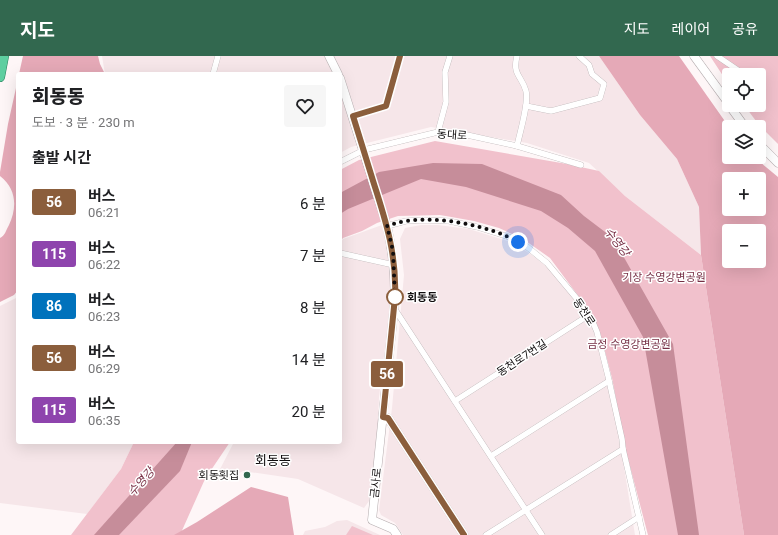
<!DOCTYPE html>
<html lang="ko">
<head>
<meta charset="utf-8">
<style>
  body { margin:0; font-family:Roboto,"Noto Sans KR",sans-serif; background:#f6f6f6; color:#202124; height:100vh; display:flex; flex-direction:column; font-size:15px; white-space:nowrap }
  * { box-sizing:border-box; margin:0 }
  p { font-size:13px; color:#757577 }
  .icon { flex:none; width:22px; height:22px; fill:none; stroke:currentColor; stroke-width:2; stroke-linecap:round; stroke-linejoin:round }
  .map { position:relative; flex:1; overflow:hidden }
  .sheet { position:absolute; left:16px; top:16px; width:326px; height:372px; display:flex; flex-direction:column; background:#fff; border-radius:4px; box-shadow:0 4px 16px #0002 }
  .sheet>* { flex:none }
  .badge { padding:0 8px; border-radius:3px; font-size:14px; line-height:26px }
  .buttons { position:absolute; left:722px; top:12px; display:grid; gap:8px }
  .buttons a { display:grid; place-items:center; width:44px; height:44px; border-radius:4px; background:#fff; box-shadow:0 4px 16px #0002; font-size:20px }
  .you { position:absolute; width:20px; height:20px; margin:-10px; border:3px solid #fff; border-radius:50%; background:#1a73e8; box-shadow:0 0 0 6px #1a73e833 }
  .map>.badge { position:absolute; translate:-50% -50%; box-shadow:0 0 0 2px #fff }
  h2 { padding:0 16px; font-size:15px; line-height:36px }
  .round { display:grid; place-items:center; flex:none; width:42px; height:42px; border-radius:4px; background:#f6f6f6 }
  .summary { display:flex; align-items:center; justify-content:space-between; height:68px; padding:0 16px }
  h1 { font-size:19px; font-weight:800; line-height:30px }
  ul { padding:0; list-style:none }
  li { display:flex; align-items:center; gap:12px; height:52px; padding:0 16px }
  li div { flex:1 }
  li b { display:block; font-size:15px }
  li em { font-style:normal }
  li .badge { min-width:44px; font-weight:700; text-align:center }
  header { display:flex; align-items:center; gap:24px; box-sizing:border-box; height:56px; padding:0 20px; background:#32684f; color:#fff }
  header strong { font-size:19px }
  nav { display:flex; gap:22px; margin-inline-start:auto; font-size:14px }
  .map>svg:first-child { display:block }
  .built { fill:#f6e6e9 }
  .green { fill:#f1c1cc }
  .forest { fill:#e5a9b7; fill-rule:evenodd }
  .water { fill:#c68d9a }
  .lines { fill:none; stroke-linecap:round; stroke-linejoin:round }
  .minor-casing { stroke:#b4acae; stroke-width:6 }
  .secondary-casing { stroke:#b4acae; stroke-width:9 }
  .trunk-casing { stroke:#29825e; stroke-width:10 }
  .minor { stroke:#fff; stroke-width:5.5 }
  .secondary { stroke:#fff; stroke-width:8 }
  .trunk { stroke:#5ecea0; stroke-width:9 }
  .line-casing { stroke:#fff; stroke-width:9 }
  .line { stroke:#8b5e3c; stroke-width:6 }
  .walk { stroke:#100d0e; stroke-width:4; stroke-dasharray:0 7.2 }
  .stop-dot { fill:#fff; stroke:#8b5e3c; stroke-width:2 }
  .poi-dot { fill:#32684f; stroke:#fff; stroke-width:1.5 }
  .labels { text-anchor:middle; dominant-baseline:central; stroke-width:3; stroke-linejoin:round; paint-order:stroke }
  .street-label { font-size:11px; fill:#100d0e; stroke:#fff }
  .park-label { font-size:11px; fill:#762f45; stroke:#fff }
  .stop-label { font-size:11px; font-weight:bold; fill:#100d0e; stroke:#fff; text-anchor:start }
  .poi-label { font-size:11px; fill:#100d0e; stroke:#fff; text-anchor:end }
  .water-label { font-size:12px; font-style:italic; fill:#7a3248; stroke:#fff }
  .quarter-label { font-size:13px; fill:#100d0e; stroke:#fff }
</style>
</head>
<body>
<header>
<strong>지도</strong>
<nav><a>지도</a><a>레이어</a><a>공유</a></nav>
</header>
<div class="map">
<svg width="778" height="479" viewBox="0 0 778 479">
  <rect width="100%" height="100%" fill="#fef6f7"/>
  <!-- built -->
  <g class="built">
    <path d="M 102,0 L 599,0 L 640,59 L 677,103 L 699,151 L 701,199 L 625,140 L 589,107 L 527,87 L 431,71 L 351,91 L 340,97 L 340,18 L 105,18 Z"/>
    <path d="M 382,169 L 388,175 L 392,219 L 389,259 L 379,341 L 377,389 L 369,445 L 364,452 L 298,423 L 243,415 L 228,424 L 218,424 L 218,417 L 234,386 L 340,386 L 340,188 L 343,183 Z"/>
    <path d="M 421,169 L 438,169 L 469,173 L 514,187 L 539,204 L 553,217 L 582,252 L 591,265 L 596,278 L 618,374 L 635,479 L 403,479 L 395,467 L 381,459 L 379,454 L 392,352 L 404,219 L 400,183 L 405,172 Z"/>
    <path d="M 18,241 L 18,386 L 134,386 L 121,413 L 87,458 L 0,447 L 0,250 Z"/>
    <path d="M 347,464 L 380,479 L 303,479 L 305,475 L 325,471 L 337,465 Z"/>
  </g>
  <!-- green -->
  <g class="green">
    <path d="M 710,0 L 778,0 L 778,88 L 759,69 L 744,49 L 759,49 L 759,19 L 729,19 L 729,29 Z"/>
    <path d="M 435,85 L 567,108 L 599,115 L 625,140 L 701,199 L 744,479 L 648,479 L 626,395 L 612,322 L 602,284 L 594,261 L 550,202 L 523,183 L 499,172 L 474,165 L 440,159 L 398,160 L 377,167 L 362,175 L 343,182 L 340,186 L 340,114 L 359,104 Z"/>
    <path d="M 134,386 L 230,386 L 205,423 L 180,479 L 71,479 L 121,413 Z"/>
    <path d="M 352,470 L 373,479 L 346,479 Z"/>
  </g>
  <!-- forest -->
  <g class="forest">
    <path d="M 23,0 L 98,0 L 100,8 L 105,18 L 19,18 Z"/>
    <path d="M 599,0 L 679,0 L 729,71 L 729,101 L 754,101 L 778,121 L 778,479 L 744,479 L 701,199 L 699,151 L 677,103 L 640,59 ZM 729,123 L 759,123 L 759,153 L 729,153 ZM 729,175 L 759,175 L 759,205 L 729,205 Z"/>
    <path d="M 18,23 L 18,234 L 14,239 L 0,246 L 0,182 C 5,180 6,174 9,169 C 17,152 17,133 0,120 L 0,116 L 8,68 Z"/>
    <path d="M 251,431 L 288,441 L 294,479 L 174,479 L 197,466 Z"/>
  </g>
  <!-- water -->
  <g class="water">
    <path d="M 433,107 L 482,108 L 561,139 L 584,160 L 613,182 L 673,288 L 699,479 L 678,479 L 643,281 L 595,195 L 568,172 L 541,155 L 466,131 L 421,123 L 348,153 L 340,158 L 340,137 L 379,116 Z"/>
    <path d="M 177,386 L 192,386 L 180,415 L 119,479 L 94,479 Z"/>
  </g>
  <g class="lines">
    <defs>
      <g id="minor">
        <path d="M 517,0 C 512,19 522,20 526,35 C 529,47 520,76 517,90"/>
        <path d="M 717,0 L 745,19"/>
        <path d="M 213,18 L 218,0"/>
        <path d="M 759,29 L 760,30"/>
        <path d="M 526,50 L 551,55 L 600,42 L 604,28 L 592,18 L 589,9 L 579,0"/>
        <path d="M 353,60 L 386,50 L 400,0"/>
        <path d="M 438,76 L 446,46 L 445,16 L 450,0"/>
        <path d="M 340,106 L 364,94 L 438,76 L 467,79 L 517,90 L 581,109"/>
        <path d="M 387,170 L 406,165 L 424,164 L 449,165 L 477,171 L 509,181 L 526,190 L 547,207 L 583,250 L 592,264 L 597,276 L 608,320 L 622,383 L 623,393 L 643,479"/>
        <path d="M 340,197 L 394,209"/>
        <path d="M 394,252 L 542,479"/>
        <path d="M 455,345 L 589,259"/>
        <path d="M 491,400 L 609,325"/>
        <path d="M 486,479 L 623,393"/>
        <path d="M 611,479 L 639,461"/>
      </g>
      <g id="secondary">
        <path d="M 329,0 L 338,18"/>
        <path d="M 694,0 L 729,48"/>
        <path d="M 340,22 L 387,170 C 393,197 396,224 394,252 L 372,464 L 393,473 L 397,479"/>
        <path d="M 729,49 L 745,71"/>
        <path d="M 759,88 L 778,107"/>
        <path d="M 383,361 L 388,362 L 464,479"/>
      </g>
      <path id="trunk" d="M 0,21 L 4,0"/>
    </defs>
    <!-- minor casing -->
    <use href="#minor" class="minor-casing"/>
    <!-- secondary casing -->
    <use href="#secondary" class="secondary-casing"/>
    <!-- trunk casing -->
    <use href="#trunk" class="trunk-casing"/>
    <!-- minor -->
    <use href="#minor" class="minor"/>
    <!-- secondary -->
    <use href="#secondary" class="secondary"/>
    <!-- trunk -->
    <use href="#trunk" class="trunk"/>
  </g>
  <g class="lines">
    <defs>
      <path id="line" d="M 400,0 L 386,50 L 353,60 C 360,83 367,105 374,128 C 386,165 397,201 395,241 L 383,361 L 388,362 L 464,479"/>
    </defs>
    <!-- line casing -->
    <use href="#line" class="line-casing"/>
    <!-- line -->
    <use href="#line" class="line"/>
    <!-- walk -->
    <path class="walk" d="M 395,241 L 393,195 L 387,170 C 393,168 399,166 406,165 C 439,160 488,169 518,186"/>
  </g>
  <!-- markers -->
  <circle class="stop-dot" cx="395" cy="241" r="8"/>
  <circle class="poi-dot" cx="247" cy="419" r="4"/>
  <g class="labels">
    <!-- street labels -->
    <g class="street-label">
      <text transform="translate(452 79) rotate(4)">동대로</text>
      <text transform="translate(584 256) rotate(57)">동천로</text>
      <text transform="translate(522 302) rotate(-33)">동천로7번길</text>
      <text transform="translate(376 427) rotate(-84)">금사로</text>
    </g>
    <!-- park labels -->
    <g class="park-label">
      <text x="664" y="221">기장 수영강변공원</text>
      <text x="629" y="288">금정 수영강변공원</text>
    </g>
    <!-- stop labels -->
    <g class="stop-label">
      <text x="407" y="241">회동동</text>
    </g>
    <!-- poi labels -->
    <g class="poi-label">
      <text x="239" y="419">회동횟집</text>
    </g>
    <!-- water labels -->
    <g class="water-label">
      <text transform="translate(617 186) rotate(52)">수영강</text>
      <text transform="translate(141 426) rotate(-48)">수영강</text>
    </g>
    <!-- quarter labels -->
    <g class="quarter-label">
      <text x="273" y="404">회동동</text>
    </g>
  </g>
</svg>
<div class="buttons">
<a><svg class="icon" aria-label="locate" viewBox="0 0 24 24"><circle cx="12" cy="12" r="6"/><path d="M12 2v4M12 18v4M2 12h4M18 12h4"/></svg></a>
<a><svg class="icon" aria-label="layers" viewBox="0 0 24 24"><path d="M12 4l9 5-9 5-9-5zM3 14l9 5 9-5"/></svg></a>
<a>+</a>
<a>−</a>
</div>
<div class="you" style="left:518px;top:186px"></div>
<b class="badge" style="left:387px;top:318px;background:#8b5e3c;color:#fff">56</b>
<section class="sheet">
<div class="summary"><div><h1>회동동</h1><p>도보 · 3 분 · 230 m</p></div><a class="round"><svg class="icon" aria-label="heart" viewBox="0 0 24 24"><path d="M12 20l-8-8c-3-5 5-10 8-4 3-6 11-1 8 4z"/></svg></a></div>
<h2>출발 시간</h2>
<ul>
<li><span class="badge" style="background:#8b5e3c;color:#fff">56</span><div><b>버스</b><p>06:21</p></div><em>6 분</em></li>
<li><span class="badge" style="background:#8e44ad;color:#fff">115</span><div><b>버스</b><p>06:22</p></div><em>7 분</em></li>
<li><span class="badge" style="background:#0072bc;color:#fff">86</span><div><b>버스</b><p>06:23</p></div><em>8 분</em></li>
<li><span class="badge" style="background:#8b5e3c;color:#fff">56</span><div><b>버스</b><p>06:29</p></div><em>14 분</em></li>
<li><span class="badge" style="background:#8e44ad;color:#fff">115</span><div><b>버스</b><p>06:35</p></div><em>20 분</em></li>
</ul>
</section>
</div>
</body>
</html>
